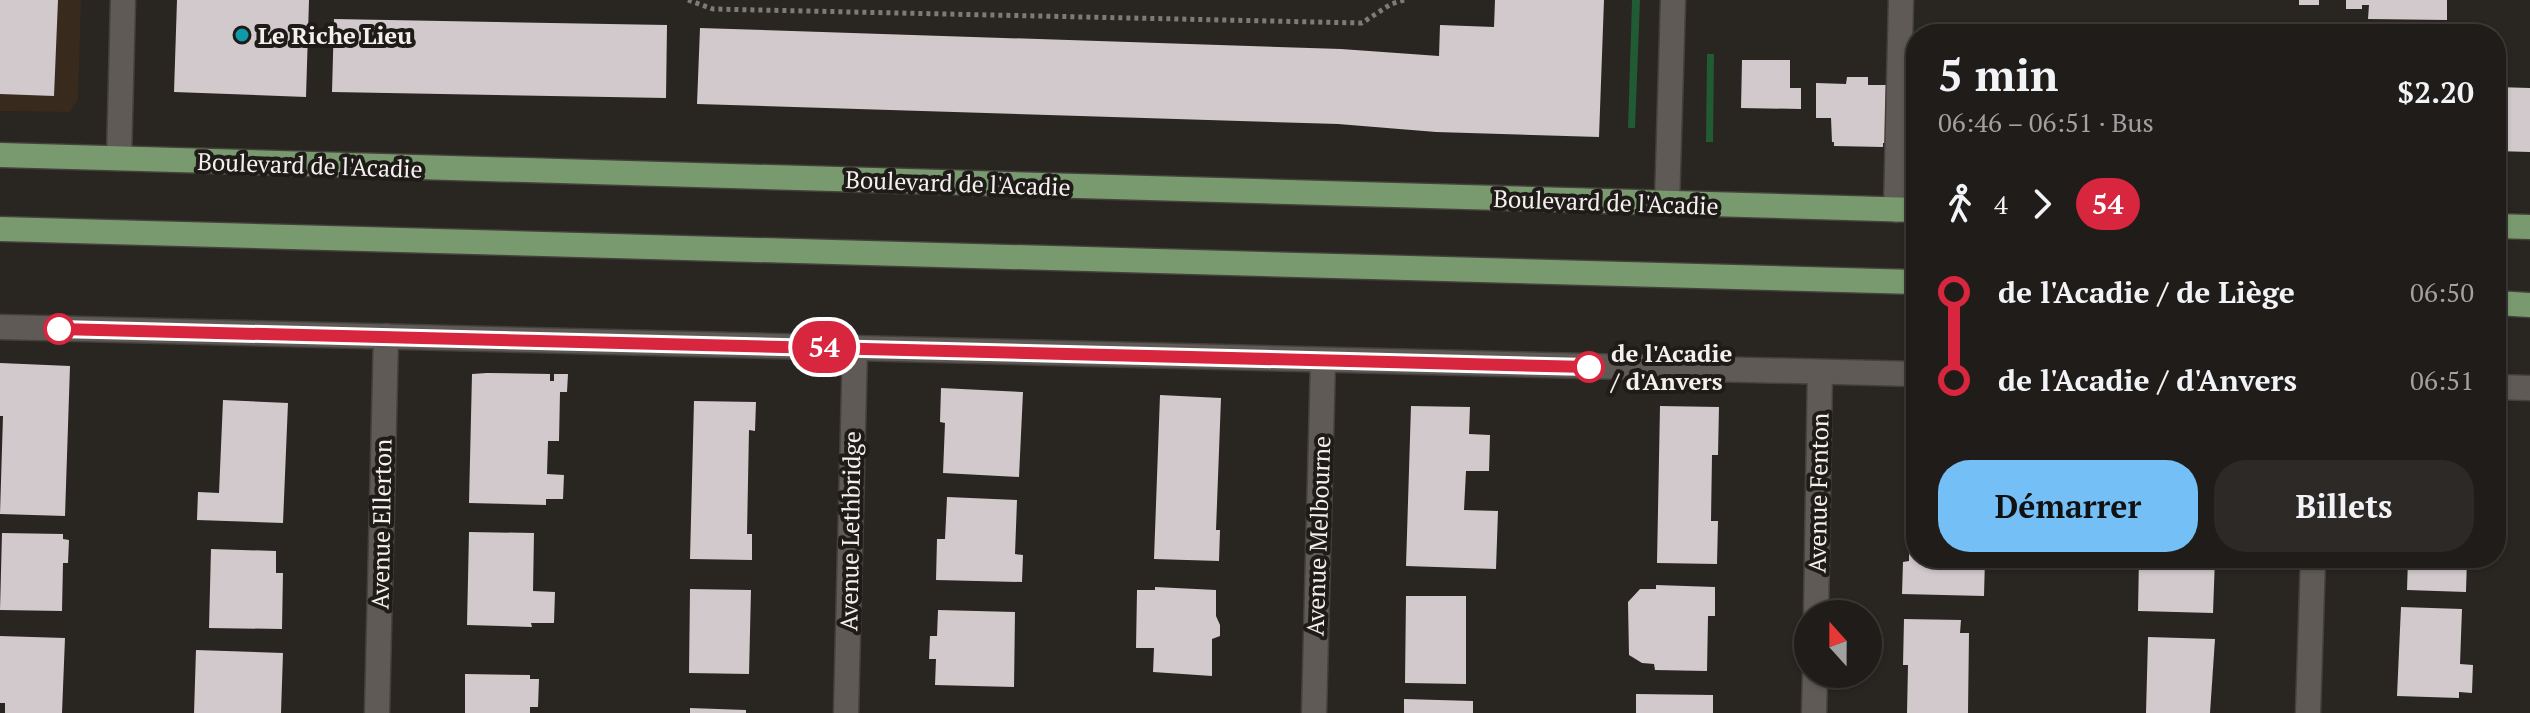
<!DOCTYPE html>
<html lang="fr">
<head>
<meta charset="utf-8">
<style>
  body { margin:0; font-family:"PT Serif",serif; background:#2c2926; color:#f1f3f6; height:100vh; display:flex; flex-direction:column; font-size:30px; white-space:nowrap }
  * { box-sizing:border-box; margin:0 }
  p { font-size:26px; color:#a1a1a2 }
  .icon { flex:none; width:44px; height:44px; fill:none; stroke:currentColor; stroke-width:2; stroke-linecap:round; stroke-linejoin:round }
  .map { position:relative; flex:1; overflow:hidden }
  .details { position:absolute; left:1906px; top:24px; width:600px; height:544px; display:flex; flex-direction:column; background:#1f1c19; border-radius:32px; box-shadow:0 2px 6px #0004,0 0 0 2px #3c3a38 }
  .details>* { flex:none }
  .badge { padding:0 16px; border-radius:26px; font-size:28px; line-height:52px }
  .needle { width:52px; rotate:339deg }
  .controls { position:absolute; left:1794px; top:600px; display:grid; gap:16px }
  .controls a { display:grid; place-items:center; width:88px; height:88px; border-radius:50%; background:#1f1c19; box-shadow:0 2px 6px #0004,0 0 0 2px #3c3a38; font-size:40px }
  .map>.badge { position:absolute; translate:-50% -50%; box-shadow:0 0 0 4px #fff }
  .legs { display:flex; align-items:center; gap:12px; height:88px; padding:0 32px; font-size:26px }
  .legs p { margin-inline-start:auto }
  .overview { display:flex; align-items:center; justify-content:space-between; height:136px; padding:0 32px }
  h1 { font-size:44px; font-weight:700; line-height:60px }
  .action { display:flex; gap:16px; margin-top:auto; padding:16px 32px }
  .action a { flex:1; height:92px; border-radius:32px; background:#74c0f6; color:#111; font-size:32px; font-weight:700; line-height:92px; text-align:center }
  .action a+a { background:#2c2926; color:#f1f3f6 }
  ul { padding:0 32px; list-style:none }
  li { display:flex; align-items:center; gap:28px; height:88px; font-size:30px }
  li i { display:grid; place-items:center; width:12px; height:100%; margin:0 10px; background:currentColor }
  li i::after { content:''; width:20px; height:20px; margin:-10px; border:6px solid; border-radius:50%; background:#1f1c19 }
  li p { margin-inline-start:auto }
  li:first-child i { background:linear-gradient(#0000 50%,currentColor 0) }
  li:last-child i { background:linear-gradient(currentColor 50%,#0000 0) }
  .map>svg:first-child { display:block }
  .commercial { fill:#382a1d }
  .green { fill:#205b33 }
  .building { fill:#d1c9cc }
  .lines { fill:none; stroke-linecap:round; stroke-linejoin:round }
  .minor-casing { stroke:#44403c; stroke-width:27 }
  .major-casing { stroke:#44403c; stroke-width:27 }
  .path { stroke:#7e7a77; stroke-width:5; stroke-dasharray:4 4; stroke-linecap:butt }
  .minor { stroke:#5f5a55; stroke-width:24 }
  .major { stroke:#799a6e; stroke-width:24 }
  .line-1-casing { stroke:#fff; stroke-width:18 }
  .line-1 { stroke:#d7263d; stroke-width:12 }
  .culture-dot { fill:#0f9aa8; stroke:#1f1b18; stroke-width:3 }
  .stop-1-dot { fill:#fff; stroke:#d7263d; stroke-width:4 }
  .labels { text-anchor:middle; dominant-baseline:central; stroke-width:8; stroke-linejoin:round; paint-order:stroke }
  .poi-label { font-size:24px; font-weight:bold; fill:#f3f0ee; stroke:#1f1b18; text-anchor:start }
  .street-label { font-size:24px; fill:#f3f0ee; stroke:#1f1b18 }
  .stop-label { font-size:24px; font-weight:bold; fill:#f3f0ee; stroke:#1f1b18; text-anchor:start }
</style>
</head>
<body>
<div class="map">
<svg width="2530" height="713" viewBox="0 0 2530 713">
  <rect width="100%" height="100%" fill="#292521"/>
  <!-- commercial -->
  <path class="commercial" d="M 0,0 L 81,0 L 78,99 L 70,112 L 0,111 Z"/>
  <!-- green -->
  <g class="green">
    <path d="M 1632,0 L 1640,0 L 1635,128 L 1628,128 Z"/>
    <path d="M 1707,54 L 1714,54 L 1713,142 L 1706,142 Z"/>
  </g>
  <!-- building -->
  <g class="building">
    <path d="M 0,0 L 58,0 L 54,96 L 0,94 Z"/>
    <path d="M 177,0 L 309,0 L 306,97 L 174,92 Z"/>
    <path d="M 1495,0 L 1604,0 L 1599,137 L 1436,132 L 1338,124 L 697,104 L 700,28 L 1341,49 L 1439,56 L 1440,25 L 1494,27 Z"/>
    <rect x="2299" y="0" width="20" height="5"/>
    <path d="M 2346,0 L 2447,0 L 2447,20 L 2368,19 L 2369,5 L 2362,5 L 2362,9 L 2346,9 Z"/>
    <path d="M 334,19 L 667,25 L 666,98 L 332,92 Z"/>
    <path d="M 1742,60 L 1790,60 L 1790,88 L 1801,88 L 1801,109 L 1741,108 Z"/>
    <path d="M 1909,72 L 1916,72 L 1916,145 L 1909,144 Z"/>
    <path d="M 1847,77 L 1868,77 L 1868,85 L 1886,85 L 1885,143 L 1883,143 L 1883,147 L 1834,146 L 1834,142 L 1832,142 L 1831,118 L 1816,118 L 1816,83 L 1846,84 Z"/>
    <path d="M 2496,87 L 2530,88 L 2530,152 L 2496,151 Z"/>
    <path d="M 0,363 L 70,366 L 65,516 L 0,514 L 3,416 L 0,416 Z"/>
    <path d="M 487,373 L 550,374 L 550,381 L 554,381 L 554,374 L 568,374 L 567,392 L 560,392 L 559,441 L 548,441 L 547,474 L 564,475 L 563,499 L 546,499 L 546,505 L 469,503 L 472,374 Z"/>
    <path d="M 941,388 L 1023,392 L 1019,477 L 943,473 L 945,423 L 940,422 Z"/>
    <path d="M 1160,395 L 1221,398 L 1216,530 L 1220,530 L 1219,561 L 1154,559 Z"/>
    <path d="M 223,400 L 288,403 L 283,523 L 197,520 L 198,492 L 219,493 Z"/>
    <path d="M 694,401 L 756,402 L 755,431 L 749,430 L 747,534 L 752,534 L 752,560 L 690,559 Z"/>
    <path d="M 1909,403 L 1916,404 L 1916,450 L 1908,449 Z"/>
    <path d="M 1411,406 L 1470,407 L 1469,434 L 1490,435 L 1489,471 L 1466,471 L 1464,510 L 1498,511 L 1496,569 L 1406,566 Z"/>
    <path d="M 1660,406 L 1719,407 L 1718,455 L 1712,455 L 1711,521 L 1718,521 L 1717,564 L 1657,563 Z"/>
    <path d="M 947,497 L 1017,500 L 1015,554 L 1023,555 L 1022,582 L 936,580 L 937,539 L 945,539 Z"/>
    <path d="M 1909,511 L 1916,511 L 1916,558 L 1985,558 L 1984,596 L 1902,594 L 1903,562 L 1909,561 Z"/>
    <path d="M 469,532 L 534,533 L 533,591 L 555,592 L 554,623 L 531,623 L 532,627 L 467,625 Z"/>
    <path d="M 2,533 L 63,534 L 63,539 L 69,540 L 68,563 L 63,563 L 62,611 L 0,610 Z"/>
    <path d="M 211,549 L 276,551 L 276,573 L 283,573 L 282,629 L 209,628 Z"/>
    <path d="M 2139,558 L 2215,558 L 2213,613 L 2138,611 Z"/>
    <path d="M 2408,558 L 2467,558 L 2466,592 L 2407,590 Z"/>
    <path d="M 1656,585 L 1715,587 L 1715,616 L 1708,616 L 1707,671 L 1655,670 L 1654,664 L 1642,663 L 1629,655 L 1628,602 L 1640,589 L 1656,589 Z"/>
    <path d="M 1155,587 L 1216,590 L 1216,616 L 1220,625 L 1220,636 L 1212,639 L 1212,676 L 1153,672 L 1154,648 L 1136,648 L 1137,590 L 1155,590 Z"/>
    <path d="M 690,589 L 751,590 L 749,674 L 689,673 Z"/>
    <path d="M 1406,596 L 1466,596 L 1466,684 L 1405,683 Z"/>
    <path d="M 2401,607 L 2462,609 L 2460,664 L 2473,665 L 2472,693 L 2459,692 L 2459,698 L 2397,696 Z"/>
    <path d="M 938,610 L 1015,612 L 1014,687 L 935,685 L 936,659 L 929,659 L 930,636 L 937,636 Z"/>
    <path d="M 1904,619 L 1961,620 L 1960,633 L 1969,633 L 1968,713 L 1907,713 L 1908,665 L 1903,665 Z"/>
    <path d="M 0,636 L 65,638 L 62,713 L 5,713 L 5,703 L 0,703 Z"/>
    <path d="M 2148,637 L 2215,639 L 2210,713 L 2146,713 Z"/>
    <path d="M 196,650 L 283,653 L 281,713 L 194,713 Z"/>
    <path d="M 465,674 L 530,675 L 530,679 L 539,679 L 538,707 L 530,707 L 530,713 L 465,713 Z"/>
    <path d="M 1636,694 L 1713,695 L 1713,713 L 1636,713 Z"/>
    <path d="M 1404,699 L 1473,701 L 1473,713 L 1404,713 Z"/>
    <path d="M 690,708 L 746,710 L 746,713 L 690,713 Z"/>
  </g>
  <g class="lines">
    <defs>
      <g id="minor">
        <path d="M 119,158 L 123,0"/>
        <path d="M 1667,204 L 1673,0"/>
        <path d="M 1896,210 L 1901,0"/>
        <path d="M 0,327 L 1916,374"/>
        <path d="M 2496,387 L 2530,388"/>
        <path d="M 1816,614 L 1820,372"/>
        <path d="M 377,713 L 386,336"/>
        <path d="M 846,713 L 855,348"/>
        <path d="M 1314,713 L 1323,360"/>
        <path d="M 1814,713 L 1815,674"/>
        <path d="M 2308,713 L 2313,558"/>
      </g>
      <g id="major">
        <path d="M 0,155 L 1916,210"/>
        <path d="M 2496,226 L 2530,227"/>
        <path d="M 0,229 L 1916,282"/>
        <path d="M 2496,303 L 2530,305"/>
      </g>
    </defs>
    <!-- minor casing -->
    <use href="#minor" class="minor-casing"/>
    <!-- major casing -->
    <use href="#major" class="major-casing"/>
    <!-- path -->
    <path class="path" d="M 688,0 L 713,9 L 1362,23 L 1391,4 L 1404,0"/>
    <!-- minor -->
    <use href="#minor" class="minor"/>
    <!-- major -->
    <use href="#major" class="major"/>
  </g>
  <g class="lines">
    <defs>
      <path id="line-1" d="M 59,329 L 1589,367"/>
    </defs>
    <!-- line-1 casing -->
    <use href="#line-1" class="line-1-casing"/>
    <!-- line-1 -->
    <use href="#line-1" class="line-1"/>
  </g>
  <!-- markers -->
  <circle class="culture-dot" cx="242" cy="35" r="8"/>
  <g class="stop-1-dot">
    <circle cx="59" cy="329" r="14"/>
    <circle cx="1589" cy="367" r="14"/>
  </g>
  <g class="labels">
    <!-- poi labels -->
    <g class="poi-label">
      <text x="258" y="35">Le Riche Lieu</text>
    </g>
    <!-- street labels -->
    <g class="street-label">
      <text transform="translate(310 165) rotate(2)">Boulevard de l'Acadie</text>
      <text transform="translate(958 183) rotate(2)">Boulevard de l'Acadie</text>
      <text transform="translate(1606 202) rotate(2)">Boulevard de l'Acadie</text>
      <text transform="translate(1818 493) rotate(-89)">Avenue Fenton</text>
      <text transform="translate(381 524) rotate(-89)">Avenue Ellerton</text>
      <text transform="translate(850 531) rotate(-89)">Avenue Lethbridge</text>
      <text transform="translate(1318 536) rotate(-88)">Avenue Melbourne</text>
    </g>
    <!-- stop labels -->
    <g class="stop-label">
      <text x="1611" y="353">de l'Acadie<tspan x="1611" dy="28">/ d'Anvers</tspan></text>
    </g>
  </g>
</svg>
<div class="controls">
<a><svg class="needle" viewBox="-14 -14 28 28"><path d="M0-13l5 13h-10z" fill="#e53935"/><path d="M0 13l5-13h-10z" fill="#a1a1a2"/></svg></a>
</div>
<b class="badge" style="left:824px;top:347px;background:#d7263d;color:#fff">54</b>
<section class="details">
<div class="overview"><div><h1>5 min</h1><p>06:46 – 06:51 · Bus</p></div><b>$2.20</b></div>
<div class="legs"><svg class="icon" aria-label="walk" viewBox="0 0 24 24"><circle cx="13" cy="4" r="2"/><path d="M13 8l-2 6 4 7M11 14l-3 7M7 12l3-4h3l4 4"/></svg>4<svg class="icon" aria-label="forward" viewBox="0 0 24 24"><path d="M9 5l7 7-7 7"/></svg><b class="badge" style="background:#d7263d;color:#fff">54</b></div>
<ul>
<li><i style="color:#d7263d"></i><b>de l'Acadie / de Liège</b><p>06:50</p></li>
<li><i style="color:#d7263d"></i><b>de l'Acadie / d'Anvers</b><p>06:51</p></li>
</ul>
<div class="action"><a>Démarrer</a><a>Billets</a></div>
</section>
</div>
</body>
</html>
